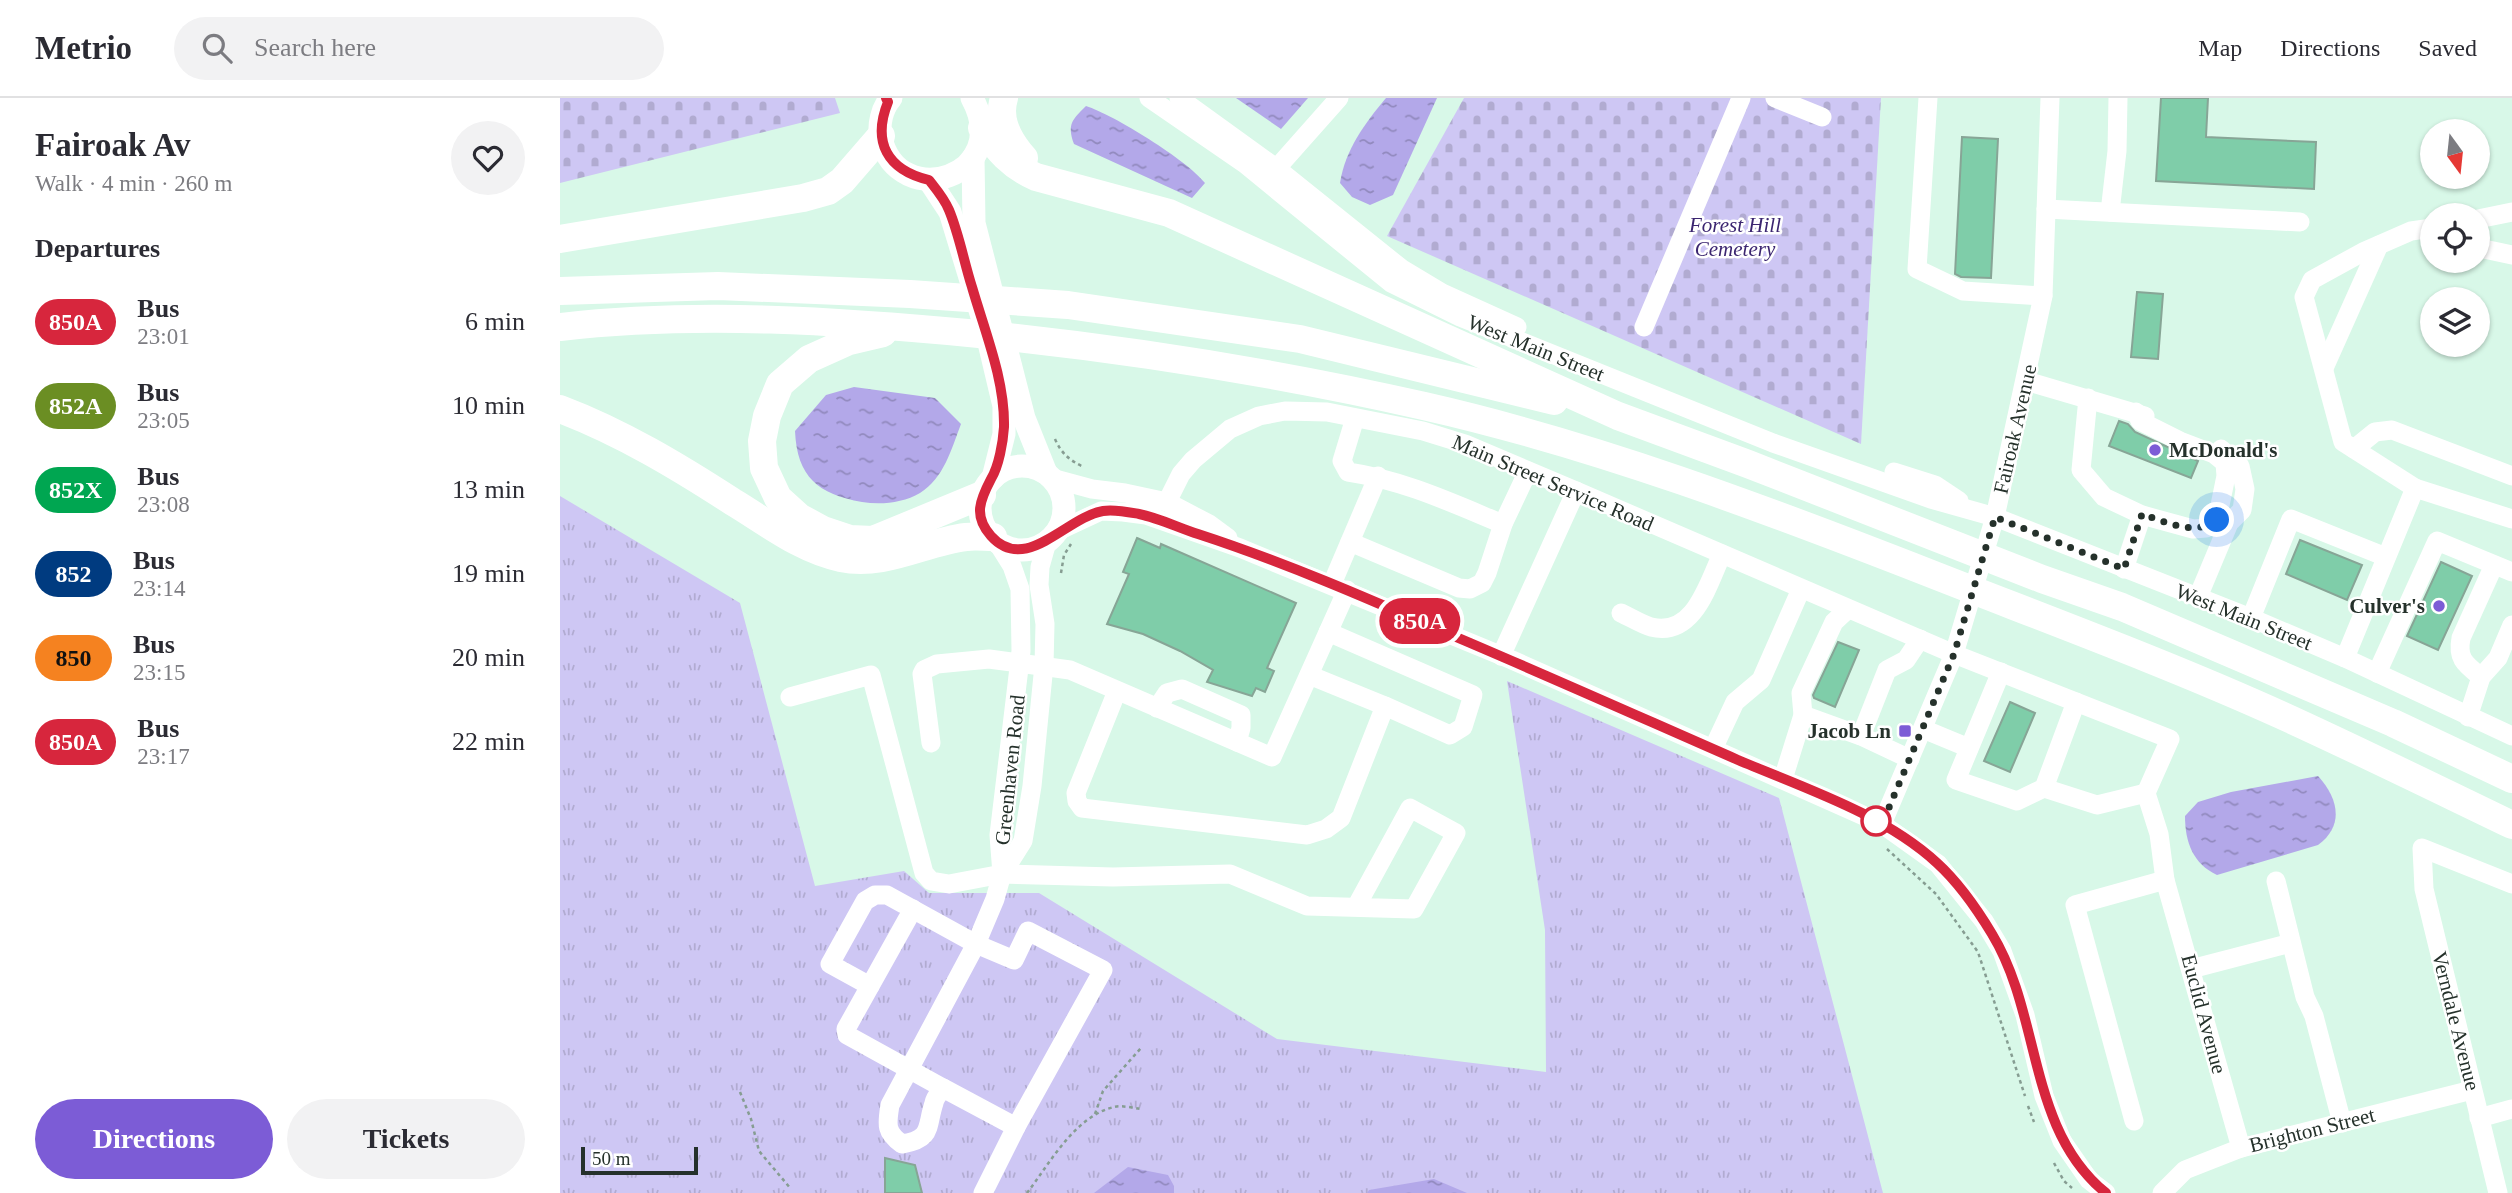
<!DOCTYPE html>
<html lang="en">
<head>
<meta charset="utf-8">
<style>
  body { margin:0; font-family:Georgia,serif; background:#f2f2f3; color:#2b2b33; height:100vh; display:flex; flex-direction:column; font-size:26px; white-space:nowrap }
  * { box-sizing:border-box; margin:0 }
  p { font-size:23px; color:#7c7c81 }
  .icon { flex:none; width:38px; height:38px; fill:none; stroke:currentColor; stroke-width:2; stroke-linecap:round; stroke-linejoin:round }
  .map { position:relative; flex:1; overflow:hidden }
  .sheet { display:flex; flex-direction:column; background:#fff; width:560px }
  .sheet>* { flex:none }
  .badge { padding:0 14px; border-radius:23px; font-size:24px; line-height:46px }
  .needle { width:46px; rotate:165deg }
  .tools { position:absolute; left:1860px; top:21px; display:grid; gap:14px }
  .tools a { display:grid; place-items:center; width:70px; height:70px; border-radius:50%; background:#fff; box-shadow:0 2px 5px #0004; font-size:35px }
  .scale { position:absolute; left:21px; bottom:18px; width:117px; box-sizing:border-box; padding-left:7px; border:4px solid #25312b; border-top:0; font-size:19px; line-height:24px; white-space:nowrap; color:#25312b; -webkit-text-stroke:5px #fff; paint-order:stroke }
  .you { position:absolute; width:35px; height:35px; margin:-18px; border:5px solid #fff; border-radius:50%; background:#1a73e8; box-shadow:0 0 0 10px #1a73e833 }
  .map>.badge { position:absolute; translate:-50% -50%; box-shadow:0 0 0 4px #fff }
  h2 { padding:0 35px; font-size:26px; line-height:63px }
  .round { display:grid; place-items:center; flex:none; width:74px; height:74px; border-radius:37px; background:#f2f2f3 }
  .headline { display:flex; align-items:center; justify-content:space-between; height:119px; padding:0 35px }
  h1 { font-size:33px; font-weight:700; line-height:52px }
  .action { display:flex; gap:14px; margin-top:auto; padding:14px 35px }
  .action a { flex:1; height:80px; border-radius:42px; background:#7c5cd6; color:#fff; font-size:28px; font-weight:700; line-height:80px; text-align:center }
  .action a+a { background:#f2f2f3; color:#2b2b33 }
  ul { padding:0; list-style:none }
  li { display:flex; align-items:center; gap:21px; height:84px; padding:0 35px }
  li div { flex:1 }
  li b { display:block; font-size:26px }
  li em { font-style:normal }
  li .badge { min-width:77px; font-weight:700; text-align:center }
  header { display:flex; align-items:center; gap:42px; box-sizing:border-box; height:98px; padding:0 35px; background:#fff; border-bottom:2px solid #e1e1e2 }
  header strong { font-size:33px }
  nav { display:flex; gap:38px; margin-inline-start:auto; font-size:24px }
  .search { width:490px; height:63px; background:#f2f2f3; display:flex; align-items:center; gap:18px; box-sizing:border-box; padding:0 24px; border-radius:38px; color:#7c7c81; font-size:26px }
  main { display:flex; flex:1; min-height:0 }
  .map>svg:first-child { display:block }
  .grass { fill:url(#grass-tufts) }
  .cemetery { fill:url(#cemetery-stones) }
  .water { fill:url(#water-ripples) }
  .building { fill:#7fcda9; stroke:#87a596; stroke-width:2 }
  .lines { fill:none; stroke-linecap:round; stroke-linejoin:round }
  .path { stroke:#869d92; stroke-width:2.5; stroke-dasharray:3.5 3.5; stroke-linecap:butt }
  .minor { stroke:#fff; stroke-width:19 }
  .major { stroke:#fff; stroke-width:23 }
  .highway { stroke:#fff; stroke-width:28 }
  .line-casing { stroke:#fff; stroke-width:16 }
  .line { stroke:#d7263d; stroke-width:10 }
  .walk { stroke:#25312b; stroke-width:7; stroke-dasharray:0 12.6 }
  .poi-dot { fill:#7c5cd6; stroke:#fff; stroke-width:2.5 }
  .stop-dot { fill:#fff; stroke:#d7263d; stroke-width:3.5 }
  .labels { text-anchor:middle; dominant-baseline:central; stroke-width:5; stroke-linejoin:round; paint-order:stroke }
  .park-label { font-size:21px; font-style:italic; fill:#3b2570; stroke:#fff }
  .street-label { font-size:21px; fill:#25312b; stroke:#fff }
  .poi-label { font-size:21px; font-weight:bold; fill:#25312b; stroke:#fff; text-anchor:end }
</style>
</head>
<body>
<header>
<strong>Metrio</strong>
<div class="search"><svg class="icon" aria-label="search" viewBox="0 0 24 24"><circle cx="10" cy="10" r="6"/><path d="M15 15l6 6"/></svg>Search here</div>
<nav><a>Map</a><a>Directions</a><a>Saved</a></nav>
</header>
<main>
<section class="sheet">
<div class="headline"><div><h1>Fairoak Av</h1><p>Walk · 4 min · 260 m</p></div><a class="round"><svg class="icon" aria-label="heart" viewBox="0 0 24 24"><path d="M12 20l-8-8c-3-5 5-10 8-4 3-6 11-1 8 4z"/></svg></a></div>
<h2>Departures</h2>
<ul>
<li><span class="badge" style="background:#d7263d;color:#fff">850A</span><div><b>Bus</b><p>23:01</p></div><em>6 min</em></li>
<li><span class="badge" style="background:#6b8e23;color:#fff">852A</span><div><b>Bus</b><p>23:05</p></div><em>10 min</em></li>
<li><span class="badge" style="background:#00a651;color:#fff">852X</span><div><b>Bus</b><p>23:08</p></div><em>13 min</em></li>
<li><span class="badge" style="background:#003b80;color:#fff">852</span><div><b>Bus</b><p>23:14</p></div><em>19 min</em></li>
<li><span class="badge" style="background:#f58220;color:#111">850</span><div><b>Bus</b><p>23:15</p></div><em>20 min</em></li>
<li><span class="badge" style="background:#d7263d;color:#fff">850A</span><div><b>Bus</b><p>23:17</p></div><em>22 min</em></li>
</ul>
<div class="action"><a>Directions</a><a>Tickets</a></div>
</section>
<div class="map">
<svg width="1952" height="1095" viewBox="0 0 1952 1095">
  <defs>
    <pattern id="grass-tufts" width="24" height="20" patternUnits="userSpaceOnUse" patternTransform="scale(1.75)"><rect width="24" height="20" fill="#cec7f4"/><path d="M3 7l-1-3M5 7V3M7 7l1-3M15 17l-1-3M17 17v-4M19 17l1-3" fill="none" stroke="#b1abd1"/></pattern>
    <pattern id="cemetery-stones" width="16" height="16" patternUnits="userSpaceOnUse" patternTransform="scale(1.75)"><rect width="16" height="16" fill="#cec7f4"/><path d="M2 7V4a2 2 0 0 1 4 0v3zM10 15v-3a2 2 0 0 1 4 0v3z" fill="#b1abd1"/></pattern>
    <pattern id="water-ripples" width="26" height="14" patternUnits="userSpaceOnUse" patternTransform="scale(1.75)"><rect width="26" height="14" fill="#b3a8e9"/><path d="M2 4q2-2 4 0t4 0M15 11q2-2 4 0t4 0" fill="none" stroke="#9189bd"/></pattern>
  </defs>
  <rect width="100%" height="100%" fill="#d8f8e8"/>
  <!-- grass -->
  <path class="grass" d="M 0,398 L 180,505 L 255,788 L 344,773 L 369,795 L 479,795 L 717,941 L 986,974 L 985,832 L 947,583 L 1219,700 L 1323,1095 L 0,1095 Z"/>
  <!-- cemetery -->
  <g class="cemetery">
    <path d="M 0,0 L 275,0 L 280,15 L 0,85 Z"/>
    <path d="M 904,0 L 1321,0 L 1301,346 L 827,138 Z"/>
  </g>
  <!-- water -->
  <g class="water">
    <path d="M 676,0 L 748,0 L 721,31 Z"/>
    <path d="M 826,0 L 877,0 L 833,97 L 810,107 L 792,99 L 780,85 C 785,52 805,25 826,0 Z"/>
    <path d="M 526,8 C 554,17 627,62 645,85 L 632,100 L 514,46 C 507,26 512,22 526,8 Z"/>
    <path d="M 294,289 L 375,300 L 401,326 C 391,352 384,380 360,395 C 343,405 321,407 302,404 C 258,396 237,379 235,333 L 266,297 Z"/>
    <path d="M 1758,678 C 1778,700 1785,727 1758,747 L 1657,777 C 1633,766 1625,744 1625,718 L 1638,704 L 1671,694 Z"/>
    <path d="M 568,1069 L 608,1077 L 614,1088 L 614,1095 L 534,1095 Z"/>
    <path d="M 874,1081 L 907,1095 L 807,1095 L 809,1092 Z"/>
  </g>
  <!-- building -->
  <g class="building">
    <path d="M 1601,0 L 1648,0 L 1646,39 L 1756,44 L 1754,91 L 1596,83 Z"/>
    <path d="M 1402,39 L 1438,41 L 1431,180 L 1401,179 L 1395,176 Z"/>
    <path d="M 1577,194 L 1603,196 L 1598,261 L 1571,259 Z"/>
    <path d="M 1559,323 L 1568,326 L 1575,334 L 1638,363 L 1631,380 L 1549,348 Z"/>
    <path d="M 577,440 L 600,450 L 601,446 L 736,505 L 707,570 L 714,573 L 705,594 L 696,590 L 692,598 L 647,584 L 653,572 L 620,553 L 583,536 L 547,526 L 569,476 L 563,474 Z"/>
    <path d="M 1740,442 L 1802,467 L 1787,502 L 1726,476 Z"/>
    <path d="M 1881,464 L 1912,478 L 1878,552 L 1847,538 Z"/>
    <path d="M 1278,544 L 1299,552 L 1275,609 L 1254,600 L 1253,597 Z"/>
    <path d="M 1450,604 L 1475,615 L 1450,674 L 1424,663 Z"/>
    <path d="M 325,1060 L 355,1067 L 362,1095 L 325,1095 Z"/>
  </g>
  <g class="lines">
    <!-- path -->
    <g class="path">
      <path d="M 495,341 C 501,355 510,363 524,369"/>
      <path d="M 501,475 L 504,457 L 511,446"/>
      <path d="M 1327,751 L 1376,796 L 1418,854 L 1465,998"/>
      <path d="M 180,994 L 191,1021 L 199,1053 L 231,1091"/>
      <path d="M 1468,1008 L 1474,1024"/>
      <path d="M 535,1016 L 543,993 L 581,950"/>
      <path d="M 1494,1065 L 1504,1083 L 1512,1090"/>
      <path d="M 467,1095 C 490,1065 515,1018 554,1009 C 562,1007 573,1010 581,1011"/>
    </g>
    <!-- minor -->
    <g class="minor">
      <path d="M 589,0 L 685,66 L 831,185 L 900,219 L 1213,345 L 1371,401 L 1435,419 L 1691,520 L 1785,560 L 1952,638"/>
      <path d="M 619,0 L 716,70 L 842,171 L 882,195 L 957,229"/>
      <path d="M 1215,0 L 1262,19"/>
      <path d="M 1368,0 L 1357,171 L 1403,193 L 1483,198"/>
      <path d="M 708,80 L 779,0"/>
      <path d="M 1486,111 L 1740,124"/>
      <path d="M 1550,114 L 1557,53 L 1558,0"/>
      <path d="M 1918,121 L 1952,114"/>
      <path d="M 1918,141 L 1924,151 L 1952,157"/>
      <path d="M 1084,229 L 1181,0"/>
      <path d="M 1764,270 L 1819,147"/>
      <path d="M 1466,283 L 1585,318"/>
      <path d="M 1528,300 L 1521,372 L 1544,399 L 1582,417 L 1633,431 L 1646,430 L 1657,422 L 1666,378 L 1665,365 L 1654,356 L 1620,343 L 1580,323 L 1576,314"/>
      <path d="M 795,320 L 782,363 L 788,374 C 843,382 892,405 943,426"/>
      <path d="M 1794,351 L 1815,334 L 1832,332 L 1952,378"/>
      <path d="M 1334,374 L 1375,387 L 1399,403"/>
      <path d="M 495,381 L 532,391 L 565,395 L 607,404 L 649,426 L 668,440"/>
      <path d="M 1855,390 L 1783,344 L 1744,199 L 1752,182 L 1803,154 L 1851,133 L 1872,130"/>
      <path d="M 607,404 L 621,376 L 633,362 L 670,331 L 699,318 L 725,313 L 767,314 L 863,333 L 905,346 L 1016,393 L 1394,556 L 1610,641 L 1586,695 L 1599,736 L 1605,782 L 1681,1050"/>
      <path d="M 496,434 L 541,413 L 563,414 L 586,417 L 680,450 L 952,562 L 1322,726 L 1378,766 L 1424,823 L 1442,853 L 1465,917 L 1484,998 L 1502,1043 L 1529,1082 L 1546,1095"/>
      <path d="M 437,444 L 452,468 L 460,491 L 461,553 L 439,737 L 442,776"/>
      <path d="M 790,444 L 899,490 L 910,491 L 922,485 L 927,475 L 943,426 L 968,373"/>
      <path d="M 1564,471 L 1582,417"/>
      <path d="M 772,486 L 818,378"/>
      <path d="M 1638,499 L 1669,425 L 1682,412 L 1685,391 L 1680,368 L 1661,351"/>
      <path d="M 1061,515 C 1070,519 1081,526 1091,529 C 1134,540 1148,486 1162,456"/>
      <path d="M 1691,520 L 1731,421 L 1826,459"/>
      <path d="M 768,534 L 913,597 L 903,629 L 890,637 L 825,608"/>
      <path d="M 941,558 L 1016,393"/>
      <path d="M 1785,560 L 1855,390 L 1952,421"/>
      <path d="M 1441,574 L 1396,682 L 1457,703 L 1484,690 L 1516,604"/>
      <path d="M 1817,575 L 1877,443 L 1952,474"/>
      <path d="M 1921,579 C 1905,566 1897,561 1901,540 L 1934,467"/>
      <path d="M 557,593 L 516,695 L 517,703 L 522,710 L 747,737 L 766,731 L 781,720 L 825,608 L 749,577"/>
      <path d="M 230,599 L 311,577 L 364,775 L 371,783 L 389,786 L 442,776 L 553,779 L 670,776 L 747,808 L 854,811 L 896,735 L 850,710 L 796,809"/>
      <path d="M 597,610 L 607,595 L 622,591 L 681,617 L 681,630 L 677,644"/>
      <path d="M 1243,617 L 1301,638 L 1350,661"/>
      <path d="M 1908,619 L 1921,579 L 1938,560 L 1952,527"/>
      <path d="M 1363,631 L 1409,650"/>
      <path d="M 1301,638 L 1327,572 L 1346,562 L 1360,541"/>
      <path d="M 371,645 L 362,576 L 364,572 L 377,566 L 429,561 L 510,572 L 712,659 L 787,492"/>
      <path d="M 1153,651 L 1175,604 L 1201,582 L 1241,491"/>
      <path d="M 1223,681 L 1243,617 L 1241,595 L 1274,524 L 1288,511"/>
      <path d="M 1484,690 L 1537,707 L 1586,695"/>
      <path d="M 1322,726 L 1394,556 L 1435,419 L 1483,198 L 1490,0"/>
      <path d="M 1716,783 L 1745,899 L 1754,918 L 1782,1025"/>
      <path d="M 353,811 L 286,931 L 287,937 L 383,990"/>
      <path d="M 1631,871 L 1731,845"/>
      <path d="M 310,888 L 270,866 L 305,803 L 315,797 L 327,797 L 416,846 L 454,862 L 468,833 L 543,872 L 456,1029"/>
      <path d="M 1919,1020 L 1952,1011"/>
      <path d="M 1574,1023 L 1515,807 L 1605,782"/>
      <path d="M 423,1095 L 456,1029 L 383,990 C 380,994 375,999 374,1005 C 366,1029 373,1041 342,1046 C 325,1034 327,1026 330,1007 L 416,846 L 435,801 L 442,776 L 463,743 L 472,688 L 484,567 L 485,526 L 479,487 L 480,469 L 487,444"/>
      <path d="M 1602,1095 L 1625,1072 L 1681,1050 L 1912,992"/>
      <path d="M 1938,1095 L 1864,791 L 1862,750 L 1952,786"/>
    </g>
    <!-- major -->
    <g class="major">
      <path d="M 331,0 C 322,10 318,27 321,40 C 338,115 455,79 412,0"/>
      <path d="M 413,60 L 414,125 L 464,320 L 486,375"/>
      <path d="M 369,82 L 390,114 L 426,232 L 444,308 L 444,336 L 433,380"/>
      <circle cx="462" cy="410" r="42"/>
    </g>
    <!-- highway -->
    <g class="highway">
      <path d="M 444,0 C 437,22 450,44 464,60"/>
      <path d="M 422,30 C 438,52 451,68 476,79 L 609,115 L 1058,318 L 1188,366 L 1482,481 L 1562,509 L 1833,625 L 1952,681"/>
      <path d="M 0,141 L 243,100 L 268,93 L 282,83 L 321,38"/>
      <path d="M 0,193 L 158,188 L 350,196 L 508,207 L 740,241 L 994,303"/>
      <path d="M 0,229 C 139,213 281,223 419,236 C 568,251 718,275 864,308 C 1036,347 1205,411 1369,475 C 1486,521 1606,565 1721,617 C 1798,652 1875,690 1952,727"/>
      <path d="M 323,235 L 289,243 L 249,261 L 220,286 L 207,318 L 202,343 L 204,370 L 218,400 L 239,419 L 263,432 L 290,441 L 313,442 L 422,397"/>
      <path d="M 0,311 C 61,334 119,369 173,404 C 208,425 240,451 281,460 C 325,469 364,444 406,439 C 415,438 424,439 433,439"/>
    </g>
  </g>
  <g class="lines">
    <defs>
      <path id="line" d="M 326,0 L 328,4 C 312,44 327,72 369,82 C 376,91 384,100 389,112 C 399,136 404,164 412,189 C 425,234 445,282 444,329 C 443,344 439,368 431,381 C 420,402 413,418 431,438 C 466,477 506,419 543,413 C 554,411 568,414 579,416 C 599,420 619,430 638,436 C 724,464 807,500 889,536 C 986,577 1082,620 1178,662 C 1244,690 1324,716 1377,765 C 1399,785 1417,811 1432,836 C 1482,918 1467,1031 1546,1095"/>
    </defs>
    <!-- line casing -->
    <use href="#line" class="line-casing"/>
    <!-- line -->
    <use href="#line" class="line"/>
    <!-- walk -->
    <path class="walk" d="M 1316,723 L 1322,726 L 1394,556 L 1435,419 L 1564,471 L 1582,416 C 1607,424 1634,439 1657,422"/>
  </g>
  <!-- markers -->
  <g class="poi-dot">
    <circle cx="1595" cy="352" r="7"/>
    <circle cx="1879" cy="508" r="7"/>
    <rect x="1338" y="626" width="14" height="14" rx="3.5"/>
  </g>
  <circle class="stop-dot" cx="1316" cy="723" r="14"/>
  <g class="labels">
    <!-- park labels -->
    <g class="park-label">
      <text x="1175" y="127">Forest Hill<tspan x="1175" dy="24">Cemetery</tspan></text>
    </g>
    <!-- street labels -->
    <g class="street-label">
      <text transform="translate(976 250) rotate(22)">West Main Street</text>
      <text transform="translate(1455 331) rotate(-77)">Fairoak Avenue</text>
      <text transform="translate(993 385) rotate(23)">Main Street Service Road</text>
      <text transform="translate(1684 519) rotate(22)">West Main Street</text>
      <text transform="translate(450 672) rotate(-84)">Greenhaven Road</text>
      <text transform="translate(1644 916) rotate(75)">Euclid Avenue</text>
      <text transform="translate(1896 923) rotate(76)">Verndale Avenue</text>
      <text transform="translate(1752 1032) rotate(-14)">Brighton Street</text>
    </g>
    <!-- poi labels -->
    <g class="poi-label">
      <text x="1609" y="352" text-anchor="start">McDonald's</text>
      <text x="1865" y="508">Culver's</text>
      <text x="1331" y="633">Jacob Ln</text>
    </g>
  </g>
</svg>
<div class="tools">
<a><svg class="needle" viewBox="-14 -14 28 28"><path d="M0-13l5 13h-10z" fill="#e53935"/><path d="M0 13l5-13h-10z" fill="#7c7c81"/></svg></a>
<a><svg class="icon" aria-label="locate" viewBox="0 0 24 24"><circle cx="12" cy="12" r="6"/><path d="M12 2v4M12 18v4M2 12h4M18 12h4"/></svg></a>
<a><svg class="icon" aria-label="layers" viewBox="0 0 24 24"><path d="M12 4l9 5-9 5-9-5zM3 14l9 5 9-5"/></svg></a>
</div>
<div class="scale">50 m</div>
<div class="you" style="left:1657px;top:422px"></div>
<b class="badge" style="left:860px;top:523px;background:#d7263d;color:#fff">850A</b>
</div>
</main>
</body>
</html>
